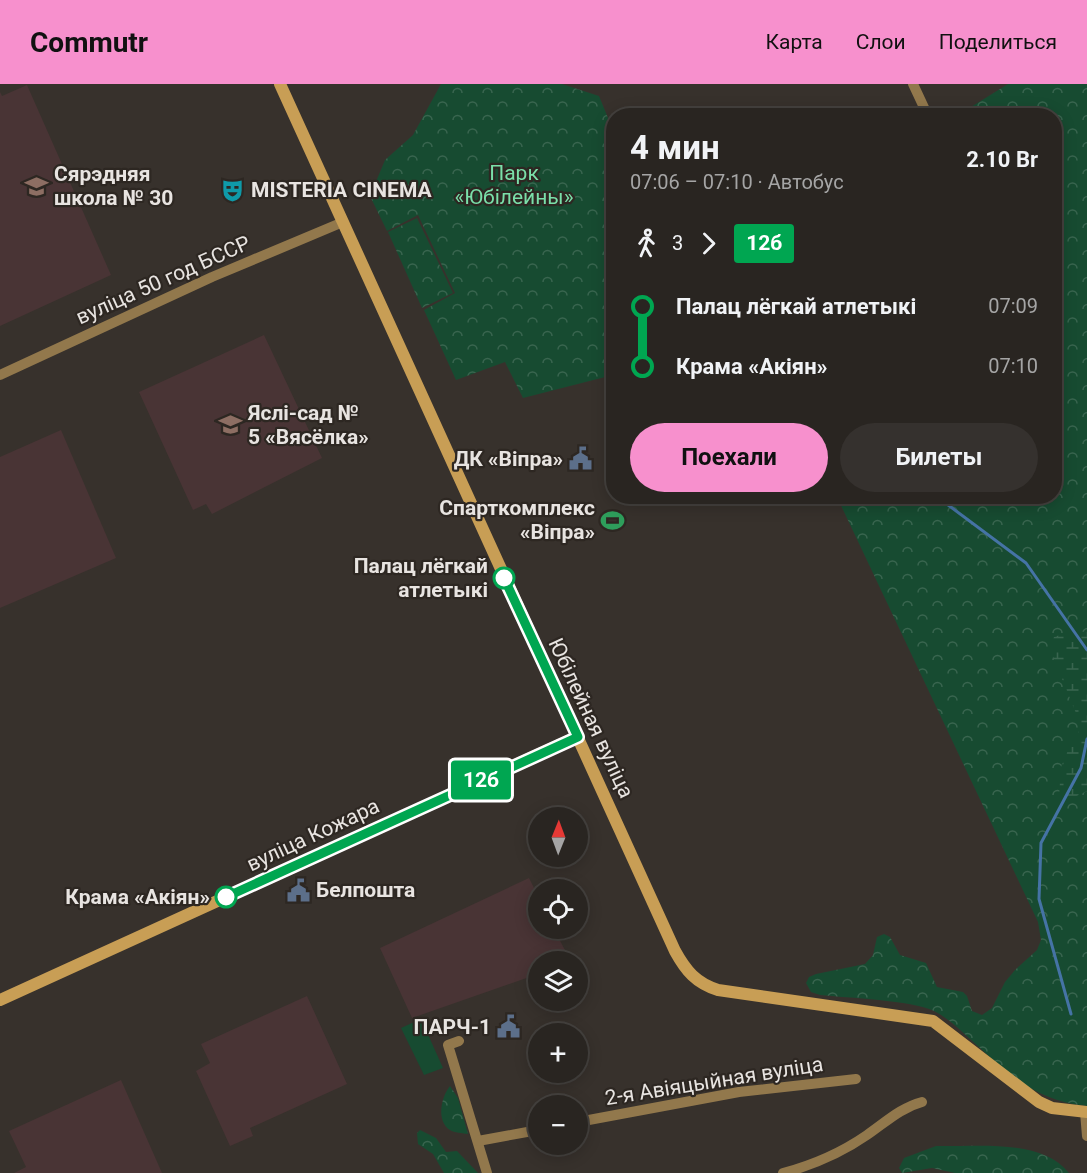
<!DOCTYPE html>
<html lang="ru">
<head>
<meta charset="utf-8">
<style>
  body { margin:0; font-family:Roboto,sans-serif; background:#35312e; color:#f1f3f6; height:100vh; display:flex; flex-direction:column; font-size:22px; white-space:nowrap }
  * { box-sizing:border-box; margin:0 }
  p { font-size:20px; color:#a5a5a5 }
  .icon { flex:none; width:33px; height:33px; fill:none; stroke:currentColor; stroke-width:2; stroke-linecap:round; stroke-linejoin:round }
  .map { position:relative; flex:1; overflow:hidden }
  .details { position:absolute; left:606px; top:24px; width:456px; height:396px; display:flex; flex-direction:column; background:#292521; border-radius:24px; box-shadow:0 3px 15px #0003,0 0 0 2px #45423f }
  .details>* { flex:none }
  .badge { padding:0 12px; border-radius:4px; font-size:21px; line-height:39px }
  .needle { width:39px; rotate:1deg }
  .buttons { position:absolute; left:528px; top:723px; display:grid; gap:12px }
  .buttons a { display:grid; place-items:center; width:60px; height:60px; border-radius:50%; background:#292521; box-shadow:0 3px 15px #0003,0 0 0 2px #45423f; font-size:30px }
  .map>.badge { position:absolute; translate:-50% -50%; box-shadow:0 0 0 3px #fff }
  .legs { display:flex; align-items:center; gap:9px; height:66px; padding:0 24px; font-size:20px }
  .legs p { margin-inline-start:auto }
  .headline { display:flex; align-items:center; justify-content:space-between; height:102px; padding:0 24px }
  h1 { font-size:33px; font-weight:700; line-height:45px }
  .primary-button { display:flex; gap:12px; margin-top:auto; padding:12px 24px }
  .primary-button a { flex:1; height:69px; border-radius:36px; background:#f790cd; color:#111; font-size:24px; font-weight:700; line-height:69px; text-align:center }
  .primary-button a+a { background:#35312e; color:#f1f3f6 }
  ul { padding:0 24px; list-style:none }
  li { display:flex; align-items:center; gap:21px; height:60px; font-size:22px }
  li i { display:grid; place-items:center; width:9px; height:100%; margin:0 8px; background:currentColor }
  li i::after { content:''; width:15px; height:15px; margin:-8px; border:4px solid; border-radius:50%; background:#292521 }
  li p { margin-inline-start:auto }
  li:first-child i { background:linear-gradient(#0000 50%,currentColor 0) }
  li:last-child i { background:linear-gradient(currentColor 50%,#0000 0) }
  header { display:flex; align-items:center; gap:36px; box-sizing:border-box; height:84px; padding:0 30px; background:#f790cd; color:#111 }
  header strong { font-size:28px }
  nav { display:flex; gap:33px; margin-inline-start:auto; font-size:21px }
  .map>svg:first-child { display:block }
  .education { fill:#493435 }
  .forest { fill:url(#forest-crowns) }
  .wetland { fill:url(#wetland-marsh) }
  .garden { fill:#174b31 }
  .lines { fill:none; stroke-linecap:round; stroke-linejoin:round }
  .stream { stroke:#4573a5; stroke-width:3 }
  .street { stroke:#92784c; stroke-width:10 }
  .secondary { stroke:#c89e55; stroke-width:12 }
  .line-1-casing { stroke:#fff; stroke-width:14 }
  .line-1 { stroke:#00a651; stroke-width:9 }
  .stop-1-dot { fill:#fff; stroke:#00a651; stroke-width:3 }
  .labels { text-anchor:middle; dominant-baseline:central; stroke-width:4.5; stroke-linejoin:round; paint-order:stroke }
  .park-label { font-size:21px; fill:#7adfa9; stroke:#2d2722 }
  .poi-label { font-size:21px; font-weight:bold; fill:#e8e4e1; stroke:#2d2722; text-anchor:start }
  .street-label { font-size:21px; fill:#e8e4e1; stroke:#2d2722 }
  .stop-label { font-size:21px; font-weight:bold; fill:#e8e4e1; stroke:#2d2722; text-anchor:end }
</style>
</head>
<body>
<header>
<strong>Commutr</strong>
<nav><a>Карта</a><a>Слои</a><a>Поделиться</a></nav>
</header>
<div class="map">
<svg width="1087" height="1089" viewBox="0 0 1087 1089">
  <defs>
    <pattern id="forest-crowns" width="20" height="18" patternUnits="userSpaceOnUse" patternTransform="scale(1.5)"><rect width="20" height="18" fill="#174b31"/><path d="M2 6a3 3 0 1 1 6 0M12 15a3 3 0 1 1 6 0" fill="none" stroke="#39654f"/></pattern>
    <pattern id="wetland-marsh" width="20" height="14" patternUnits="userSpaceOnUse" patternTransform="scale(1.5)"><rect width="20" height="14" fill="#174b31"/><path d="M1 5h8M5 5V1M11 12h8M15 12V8" fill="none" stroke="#39654f"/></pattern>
  </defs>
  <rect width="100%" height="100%" fill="#37312c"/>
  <!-- education -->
  <g class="education">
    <path d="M 27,1 L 111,191 L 0,242 L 0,8 L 2,12 Z"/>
    <path d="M 264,251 L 322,374 L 212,430 L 206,420 L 193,426 L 139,308 Z"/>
    <path d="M 61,346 L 116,474 L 0,524 L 0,373 Z"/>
    <path d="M 529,794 L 538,812 L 538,844 L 554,845 L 568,872 L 567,877 L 538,878 L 538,890 L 412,934 L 380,864 Z"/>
    <path d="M 307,912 L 347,1000 L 250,1044 L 253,1052 L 230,1062 L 196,987 L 210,979 L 201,960 Z"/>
    <path d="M 121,996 L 162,1089 L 14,1089 L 26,1083 L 9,1047 Z"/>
  </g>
  <!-- forest -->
  <g class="forest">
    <path d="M 441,0 L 562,0 L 599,12 L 613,46 L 613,291 L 523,314 L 505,278 L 456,296 L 424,226 L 455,209 L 418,131 L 387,147 L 370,112 L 385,76 L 413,51 Z"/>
    <path d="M 1008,0 L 1087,0 L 1087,1022 C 1034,1017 1008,989 970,955 C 959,945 948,934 934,927 C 911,916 848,914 820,911 L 811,908 L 806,899 L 809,893 L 816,890 L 865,880 L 873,871 L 877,853 L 884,850 L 890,853 L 900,871 L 926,879 L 937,903 L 963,908 L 967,912 L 972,927 L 982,931 L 992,924 L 1005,898 L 1015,886 L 1037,866 L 1041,856 L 1038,838 L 837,413 L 1054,412 L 1054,32 L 958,31 Z"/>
    <path d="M 417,134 L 453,209 L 422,224 L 388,148 Z"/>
    <path d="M 450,1002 L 458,1014 L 468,1050 C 463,1049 454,1049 450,1046 C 436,1037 441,1013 450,1002 Z"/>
    <path d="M 420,1046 L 436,1054 L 446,1068 L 457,1067 L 478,1089 L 444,1089 L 433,1070 L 418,1060 L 417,1049 Z"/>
    <path d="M 936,1062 C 976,1063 1042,1054 1069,1089 L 955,1089 L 932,1084 L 902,1089 L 899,1084 L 904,1074 Z"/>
  </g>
  <!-- wetland -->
  <path class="wetland" d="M 1072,547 L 1087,548 L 1087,707 L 1066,717 L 1059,713 L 1061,683 L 1069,664 L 1078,652 L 1080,639 L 1050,565 L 1054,553 Z"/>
  <!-- garden -->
  <path class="garden" d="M 421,935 L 443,984 L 424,991 L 401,944 Z"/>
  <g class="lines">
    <!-- stream -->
    <g class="stream">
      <path d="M 936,412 L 1026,479 L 1087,566"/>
      <path d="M 1071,930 L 1039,815 L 1041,759 L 1081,684 L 1087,655"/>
    </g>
    <!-- street -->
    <g class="street">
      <path d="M 913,0 L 928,32"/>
      <path d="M 0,291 L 212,193 L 343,138"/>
      <path d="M 459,957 L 448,961 L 487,1089"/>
      <path d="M 1085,1028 L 1087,1052"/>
      <path d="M 578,1038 L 739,1008 L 856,995"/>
      <path d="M 478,1057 L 538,1046"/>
      <path d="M 783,1089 C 813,1081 841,1069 867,1051 C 886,1038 900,1024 922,1018"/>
    </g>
    <!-- secondary -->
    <g class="secondary">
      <path d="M 280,0 L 675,867 C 686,887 696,899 718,906 L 933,937 L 1039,1018 L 1052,1024 L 1087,1028"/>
      <path d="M 0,916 L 577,653"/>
    </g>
  </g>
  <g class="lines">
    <defs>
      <path id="line-1" d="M 226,813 L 578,653 L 504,494"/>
    </defs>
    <!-- line-1 casing -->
    <use href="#line-1" class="line-1-casing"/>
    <!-- line-1 -->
    <use href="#line-1" class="line-1"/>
  </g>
  <!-- icons -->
  <defs>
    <symbol id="school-bare" viewBox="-9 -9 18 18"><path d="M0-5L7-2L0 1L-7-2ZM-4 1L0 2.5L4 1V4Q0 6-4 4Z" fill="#8d6e63" stroke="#2d2722" stroke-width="2.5" paint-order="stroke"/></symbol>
    <symbol id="theatre-bare" viewBox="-9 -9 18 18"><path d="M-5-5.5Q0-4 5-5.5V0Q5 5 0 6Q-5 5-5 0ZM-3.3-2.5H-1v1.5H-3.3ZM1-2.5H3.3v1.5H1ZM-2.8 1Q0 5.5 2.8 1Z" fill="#0f9aa8" stroke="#2d2722" stroke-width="2.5" paint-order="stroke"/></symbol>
    <symbol id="civic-bare" viewBox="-9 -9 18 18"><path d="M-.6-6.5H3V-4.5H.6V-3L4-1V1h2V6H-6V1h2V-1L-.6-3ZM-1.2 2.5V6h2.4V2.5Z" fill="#5c6f8a" stroke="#2d2722" stroke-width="2.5" paint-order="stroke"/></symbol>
    <symbol id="stadium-bare" viewBox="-9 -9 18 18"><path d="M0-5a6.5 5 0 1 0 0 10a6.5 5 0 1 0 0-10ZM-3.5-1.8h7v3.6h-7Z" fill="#2e9e5b" stroke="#2d2722" stroke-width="2.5" paint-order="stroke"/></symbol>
  </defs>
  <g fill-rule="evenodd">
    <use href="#school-bare" x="20" y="86" width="33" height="33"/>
    <use href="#theatre-bare" x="216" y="90" width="33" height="33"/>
    <use href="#school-bare" x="214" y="324" width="33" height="33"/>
    <use href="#civic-bare" x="564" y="358" width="33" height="33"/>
    <use href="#stadium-bare" x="596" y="420" width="33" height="33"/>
    <use href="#civic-bare" x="282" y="790" width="33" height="33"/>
    <use href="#civic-bare" x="492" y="926" width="33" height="33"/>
  </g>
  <!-- markers -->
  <g class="stop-1-dot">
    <circle cx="504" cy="494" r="10"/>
    <circle cx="226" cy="813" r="10"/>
  </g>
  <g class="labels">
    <!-- park labels -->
    <g class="park-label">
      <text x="514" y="89">Парк<tspan x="514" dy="24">«Юбілейны»</tspan></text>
    </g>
    <!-- poi labels -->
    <g class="poi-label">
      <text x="54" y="90">Сярэдняя<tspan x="54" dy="24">школа № 30</tspan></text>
      <text x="251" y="106">MISTERIA CINEMA</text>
      <text x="248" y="329">Яслі-сад №<tspan x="248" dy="24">5 «Вясёлка»</tspan></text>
      <text x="563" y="375" text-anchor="end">ДК «Віпра»</text>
      <text x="595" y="424" text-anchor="end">Спарткомплекс<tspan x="595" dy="24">«Віпра»</tspan></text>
      <text x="316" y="806">Белпошта</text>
      <text x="491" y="943" text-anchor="end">ПАРЧ-1</text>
    </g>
    <!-- street labels -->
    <g class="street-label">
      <text transform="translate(163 196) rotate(-24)">вуліца 50 год БССР</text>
      <text transform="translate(591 634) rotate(65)">Юбілейная вуліца</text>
      <text transform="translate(313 751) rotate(-25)">вуліца Кожара</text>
      <text transform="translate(714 997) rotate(-9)">2-я Авіяцыйная вуліца</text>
    </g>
    <!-- stop labels -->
    <g class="stop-label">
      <text x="488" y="482">Палац лёгкай<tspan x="488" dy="24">атлетыкі</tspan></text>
      <text x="210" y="813">Крама «Акіян»</text>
    </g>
  </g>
</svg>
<div class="buttons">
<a><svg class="needle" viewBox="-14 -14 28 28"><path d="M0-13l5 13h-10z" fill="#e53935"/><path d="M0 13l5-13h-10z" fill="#a5a5a5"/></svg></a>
<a><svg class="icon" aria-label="locate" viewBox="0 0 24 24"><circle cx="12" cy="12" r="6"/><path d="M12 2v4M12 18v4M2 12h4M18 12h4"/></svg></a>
<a><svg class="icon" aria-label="layers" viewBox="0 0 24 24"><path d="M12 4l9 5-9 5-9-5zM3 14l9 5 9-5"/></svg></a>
<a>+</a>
<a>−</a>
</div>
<b class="badge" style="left:481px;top:696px;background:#00a651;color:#fff">12б</b>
<section class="details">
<div class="headline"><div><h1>4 мин</h1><p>07:06 – 07:10 · Автобус</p></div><b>2.10 Br</b></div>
<div class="legs"><svg class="icon" aria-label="walk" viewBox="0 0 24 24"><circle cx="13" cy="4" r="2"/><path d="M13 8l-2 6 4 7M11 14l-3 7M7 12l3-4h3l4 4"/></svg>3<svg class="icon" aria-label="forward" viewBox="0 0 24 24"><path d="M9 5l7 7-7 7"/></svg><b class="badge" style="background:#00a651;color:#fff">12б</b></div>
<ul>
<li><i style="color:#00a651"></i><b>Палац лёгкай атлетыкі</b><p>07:09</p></li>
<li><i style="color:#00a651"></i><b>Крама «Акіян»</b><p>07:10</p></li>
</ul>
<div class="primary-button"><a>Поехали</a><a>Билеты</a></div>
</section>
</div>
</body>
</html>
